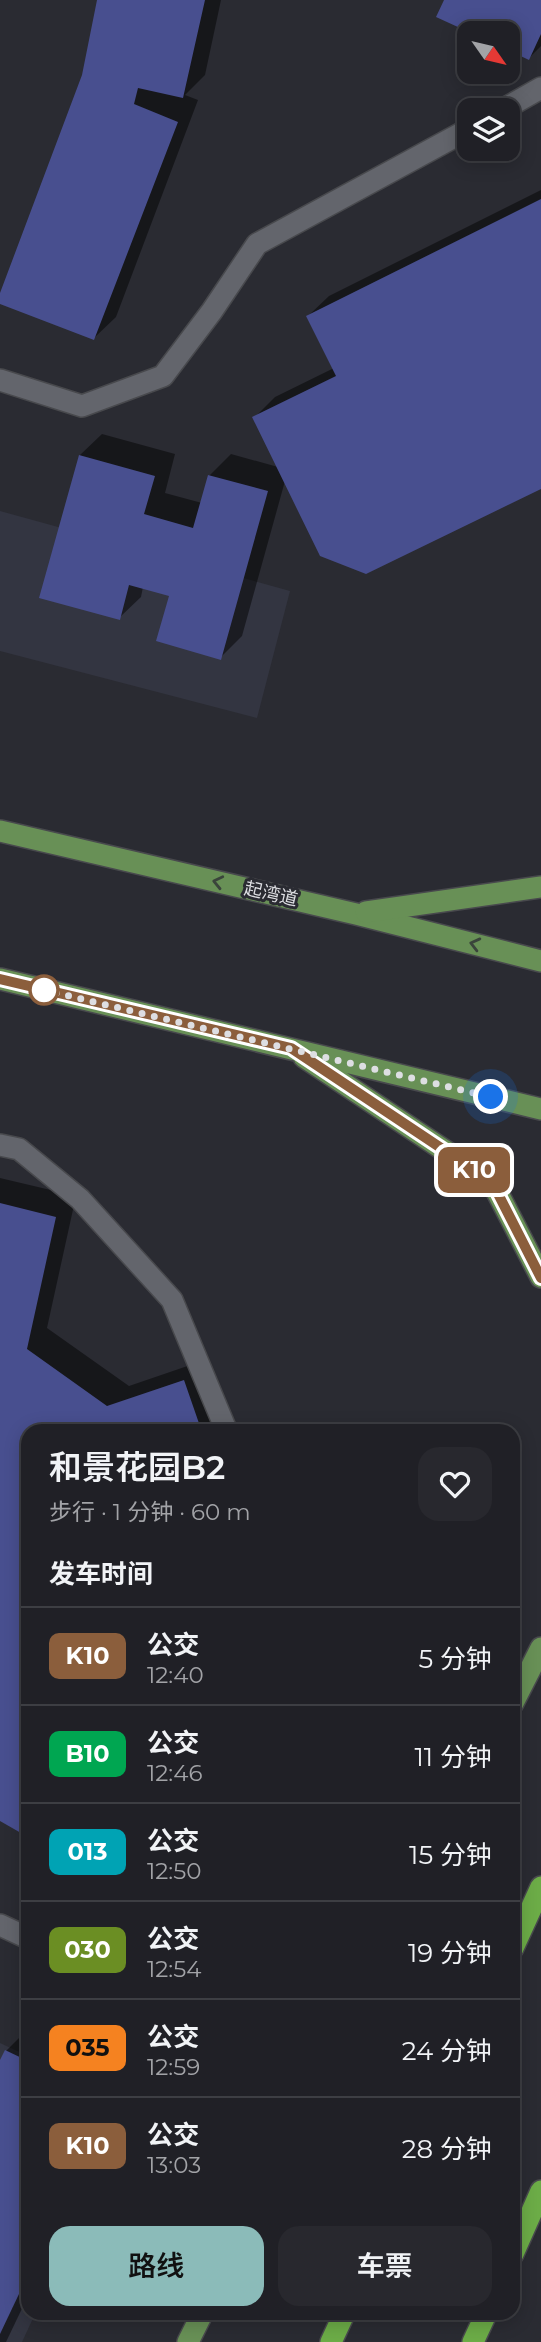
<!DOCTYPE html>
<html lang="zh">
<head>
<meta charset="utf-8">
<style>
  body { margin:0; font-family:Montserrat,"Noto Sans SC",sans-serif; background:#28282e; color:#f1f3f6; height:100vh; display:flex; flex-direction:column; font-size:26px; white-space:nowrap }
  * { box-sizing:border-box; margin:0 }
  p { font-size:23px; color:#a2a3a7 }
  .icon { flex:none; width:38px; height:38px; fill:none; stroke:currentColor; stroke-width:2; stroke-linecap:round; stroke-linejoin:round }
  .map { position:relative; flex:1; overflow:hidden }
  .sheet { position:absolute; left:21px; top:1424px; width:499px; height:896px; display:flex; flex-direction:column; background:#202026; border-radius:21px; box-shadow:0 4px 18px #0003,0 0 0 2px #3d3e43 }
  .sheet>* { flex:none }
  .badge { padding:0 14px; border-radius:10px; font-size:24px; line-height:46px }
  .needle { width:46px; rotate:124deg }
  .controls { position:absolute; left:457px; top:21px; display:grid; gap:14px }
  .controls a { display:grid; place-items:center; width:63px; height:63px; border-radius:14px; background:#202026; box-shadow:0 4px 18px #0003,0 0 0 2px #3d3e43; font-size:35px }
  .you { position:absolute; width:35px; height:35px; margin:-18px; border:5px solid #fff; border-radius:50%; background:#1a73e8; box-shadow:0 0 0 10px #1a73e833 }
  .map>.badge { position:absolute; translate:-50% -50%; box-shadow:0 0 0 4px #fff }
  h2 { padding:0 28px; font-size:26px; line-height:63px }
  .round { display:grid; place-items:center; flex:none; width:74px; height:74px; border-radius:21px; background:#28282e }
  .overview { display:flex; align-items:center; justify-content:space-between; height:119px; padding:0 28px }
  h1 { font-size:33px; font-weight:600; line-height:52px }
  .button { display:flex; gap:14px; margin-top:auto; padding:14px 28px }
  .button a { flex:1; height:80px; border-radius:21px; background:#8bbbb9; color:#111; font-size:28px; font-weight:600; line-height:80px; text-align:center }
  .button a+a { background:#28282e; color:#f1f3f6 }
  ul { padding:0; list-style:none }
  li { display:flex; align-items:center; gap:21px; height:98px; padding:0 28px; border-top:2px solid #3d3e43 }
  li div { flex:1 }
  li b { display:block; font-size:26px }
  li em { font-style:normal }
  li .badge { min-width:77px; font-weight:700; text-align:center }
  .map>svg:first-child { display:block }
  .built { fill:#333541 }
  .shadow { fill:#0007 }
  .building { fill:#484f8f }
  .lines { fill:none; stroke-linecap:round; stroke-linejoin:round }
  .minor-casing { stroke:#48494d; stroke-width:24 }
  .major-casing { stroke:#48494d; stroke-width:24 }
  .highway-casing { stroke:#48494d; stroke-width:24 }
  .minor { stroke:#63656c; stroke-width:21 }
  .major { stroke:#689056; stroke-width:21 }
  .highway { stroke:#6cac47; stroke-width:21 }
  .oneway { stroke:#3a443b }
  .line-casing { stroke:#fff; stroke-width:16 }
  .line { stroke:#8b5e3c; stroke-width:10 }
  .walk { stroke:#dddee2; stroke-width:7; stroke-dasharray:0 12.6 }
  .stop-dot { fill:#fff; stroke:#8b5e3c; stroke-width:3.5 }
  .labels { text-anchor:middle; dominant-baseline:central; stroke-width:6; stroke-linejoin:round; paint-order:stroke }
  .street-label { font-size:18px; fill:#dddee2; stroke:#2a2b32 }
</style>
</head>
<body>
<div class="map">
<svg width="541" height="2342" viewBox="0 0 541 2342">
  <rect width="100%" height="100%" fill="#2a2b32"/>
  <!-- built -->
  <g class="built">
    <path d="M 0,511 L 290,591 L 257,718 L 0,651 Z"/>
    <path d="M 0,2043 L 28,2056 L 28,2314 L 35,2314 L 22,2342 L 0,2342 Z"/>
  </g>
  <!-- shadow -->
  <g class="shadow">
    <path d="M 99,0 L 221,0 L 205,75 L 185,95 L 198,100 L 116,317 L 94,338 L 0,302 L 0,298 L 84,75 Z"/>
    <path d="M 446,0 L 541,0 L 541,46 L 529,58 L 508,48 L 508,33 L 475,33 L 438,16 Z"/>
    <path d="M 541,190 L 541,487 L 285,481 L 242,636 L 220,658 L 171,594 L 143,587 L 141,597 L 119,618 L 80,455 L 102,434 L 175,454 L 165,493 L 202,503 L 209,476 L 231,454 L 278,467 L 254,418 L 275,397 L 334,368 L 308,316 L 329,296 Z"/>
    <path d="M 0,1178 L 76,1196 L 47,1328 L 129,1386 L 205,1360 L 230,1432 L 28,1432 L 28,1835 L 0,1819 Z"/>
    <path d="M 28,2029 L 28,2296 L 6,2342 L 0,2342 L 0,2065 L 6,2051 Z"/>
  </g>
  <!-- building -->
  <g class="building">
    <path d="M 97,0 L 205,0 L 183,98 L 138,88 L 134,104 L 178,122 L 94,340 L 0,304 L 0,293 L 82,75 Z"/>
    <path d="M 444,0 L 541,0 L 541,34 L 529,60 L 508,50 L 508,33 L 471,33 L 436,17 Z"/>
    <path d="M 541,199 L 541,489 L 366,574 L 320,556 L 252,417 L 336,376 L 306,316 Z"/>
    <path d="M 79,455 L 155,476 L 144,514 L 193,528 L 208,475 L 268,491 L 221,660 L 156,641 L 169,596 L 129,585 L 120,620 L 39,598 Z"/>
    <path d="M 0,1203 L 56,1217 L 27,1349 L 107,1406 L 184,1380 L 202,1432 L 28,1432 L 28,1837 L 0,1821 Z"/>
    <path d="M 5,2050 L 28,2061 L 28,2275 L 0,2334 L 0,2060 Z"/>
  </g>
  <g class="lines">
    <defs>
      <g id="minor">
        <path d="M 502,110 L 541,88"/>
        <path d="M 0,380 L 82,406 L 163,376 L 212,311 L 257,244 L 469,129"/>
        <path d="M 0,1145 L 19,1149 L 80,1199 L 172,1300 L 227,1432"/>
        <path d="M 0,1925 L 28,1938"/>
      </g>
      <g id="major">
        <path d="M 0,831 L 356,914 L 541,961"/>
        <path d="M 366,912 L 541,887"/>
        <path d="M 0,979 L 541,1109"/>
        <path d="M 304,1057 L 492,1182 L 541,1277"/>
        <path d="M 513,1703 L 541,1648"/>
        <path d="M 188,2342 L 202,2314"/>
      </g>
      <g id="highway">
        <path d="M 513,1948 L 541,1887"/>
        <path d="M 513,2254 L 541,2191"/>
        <path d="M 331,2342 L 344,2314"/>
        <path d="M 473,2342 L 486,2314"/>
      </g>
    </defs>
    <!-- minor casing -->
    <use href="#minor" class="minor-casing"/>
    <!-- major casing -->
    <use href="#major" class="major-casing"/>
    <!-- highway casing -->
    <use href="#highway" class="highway-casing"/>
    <!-- minor -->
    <use href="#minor" class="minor"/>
    <!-- major -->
    <use href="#major" class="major"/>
    <!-- highway -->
    <use href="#highway" class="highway"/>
  </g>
  <!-- one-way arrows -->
  <defs><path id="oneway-chevron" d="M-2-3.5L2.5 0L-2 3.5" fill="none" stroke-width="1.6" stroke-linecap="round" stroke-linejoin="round" transform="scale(1.75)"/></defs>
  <g class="oneway">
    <use href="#oneway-chevron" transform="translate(218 882) rotate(-167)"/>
    <use href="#oneway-chevron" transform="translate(475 944) rotate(-166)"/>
  </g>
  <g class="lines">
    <defs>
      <path id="line" d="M 0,979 L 291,1048 L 492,1182 L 541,1278"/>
    </defs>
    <!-- line casing -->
    <use href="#line" class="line-casing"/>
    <!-- line -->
    <use href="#line" class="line"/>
    <!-- walk -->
    <path class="walk" d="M 44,990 L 491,1097"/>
  </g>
  <!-- markers -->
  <circle class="stop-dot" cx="44" cy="990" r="14"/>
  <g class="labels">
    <!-- street labels -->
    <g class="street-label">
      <text transform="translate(271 894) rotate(13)">起湾道</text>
    </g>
  </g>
</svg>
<div class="controls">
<a><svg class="needle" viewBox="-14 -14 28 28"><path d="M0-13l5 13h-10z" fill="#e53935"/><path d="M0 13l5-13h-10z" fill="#a2a3a7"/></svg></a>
<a><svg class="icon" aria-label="layers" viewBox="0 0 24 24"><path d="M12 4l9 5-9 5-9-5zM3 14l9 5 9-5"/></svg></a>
</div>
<div class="you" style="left:491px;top:1097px"></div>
<b class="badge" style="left:474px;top:1170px;background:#8b5e3c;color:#fff">K10</b>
<section class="sheet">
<div class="overview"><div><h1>和景花园B2</h1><p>步行 · 1 分钟 · 60 m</p></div><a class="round"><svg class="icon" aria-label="heart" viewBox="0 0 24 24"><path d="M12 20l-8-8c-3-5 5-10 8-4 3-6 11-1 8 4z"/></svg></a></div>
<h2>发车时间</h2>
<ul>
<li><span class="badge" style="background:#8b5e3c;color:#fff">K10</span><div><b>公交</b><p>12:40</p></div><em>5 分钟</em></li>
<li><span class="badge" style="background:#00a651;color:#fff">B10</span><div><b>公交</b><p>12:46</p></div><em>11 分钟</em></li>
<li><span class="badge" style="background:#00a3b4;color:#fff">013</span><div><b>公交</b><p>12:50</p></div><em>15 分钟</em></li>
<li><span class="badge" style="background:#6b8e23;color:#fff">030</span><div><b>公交</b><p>12:54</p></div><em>19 分钟</em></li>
<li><span class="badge" style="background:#f58220;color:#111">035</span><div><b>公交</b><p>12:59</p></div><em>24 分钟</em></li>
<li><span class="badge" style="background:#8b5e3c;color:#fff">K10</span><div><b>公交</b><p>13:03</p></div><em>28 分钟</em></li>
</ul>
<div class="button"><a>路线</a><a>车票</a></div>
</section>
</div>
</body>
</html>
